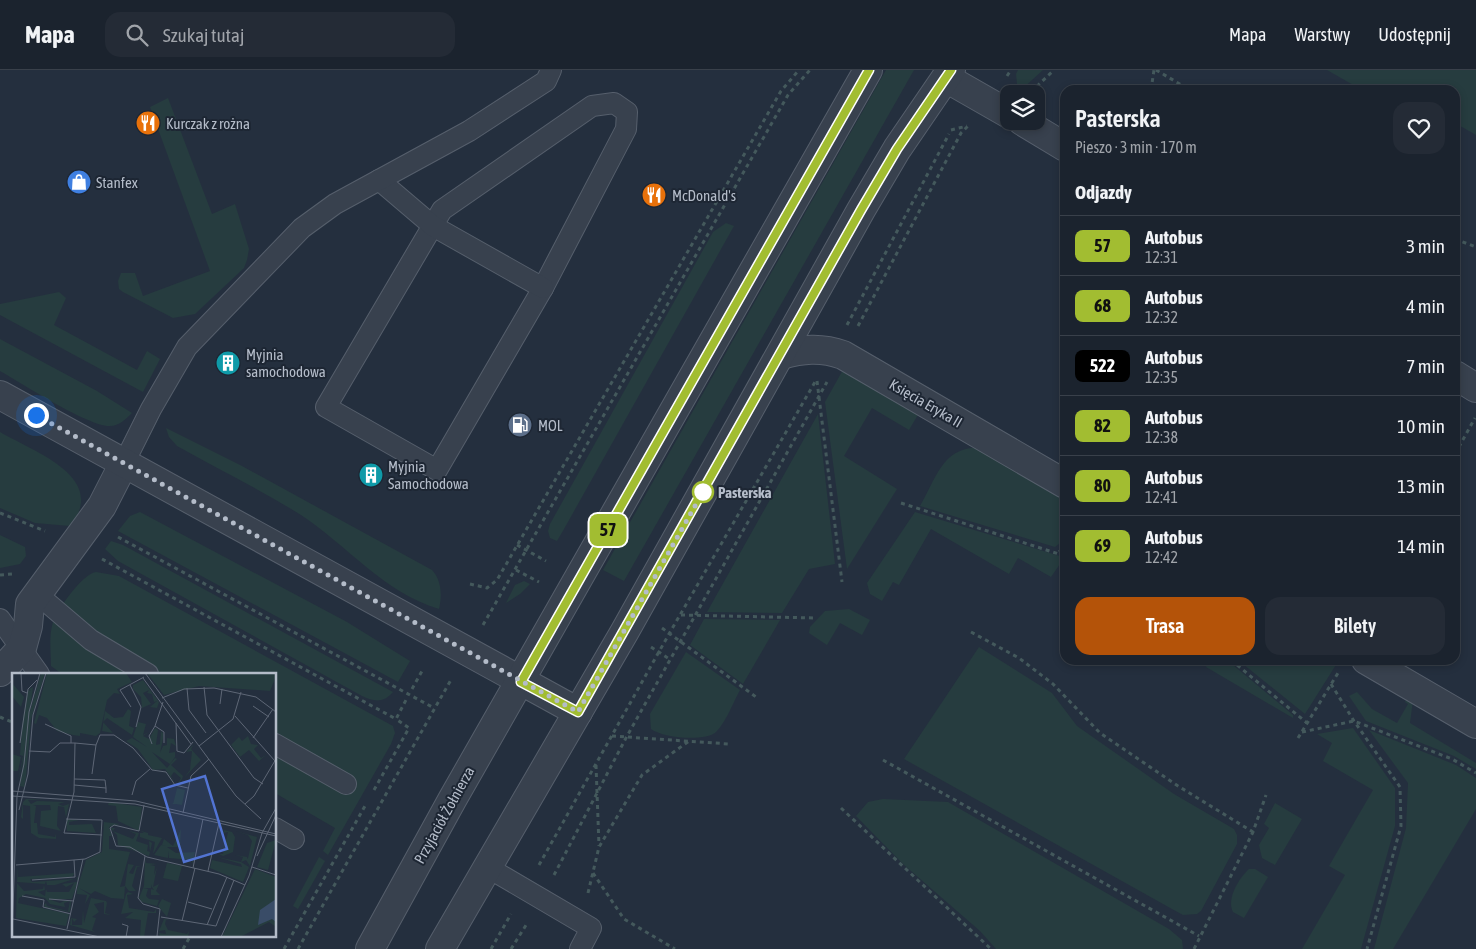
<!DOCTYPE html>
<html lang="pl">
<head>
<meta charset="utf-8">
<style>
  body { margin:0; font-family:"Asap Condensed",sans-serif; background:#242b36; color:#f1f3f6; height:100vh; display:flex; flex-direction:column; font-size:19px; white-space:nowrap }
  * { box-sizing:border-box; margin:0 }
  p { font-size:16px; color:#a0a4aa }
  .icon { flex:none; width:28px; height:28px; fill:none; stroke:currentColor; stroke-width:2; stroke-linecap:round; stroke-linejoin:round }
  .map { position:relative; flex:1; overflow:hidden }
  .details { position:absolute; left:1060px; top:15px; width:400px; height:580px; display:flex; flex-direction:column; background:#1b232e; border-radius:15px; box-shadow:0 2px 8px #0003,0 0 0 1px #39404a }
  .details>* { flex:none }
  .badge { padding:0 10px; border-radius:8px; font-size:18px; line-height:32px }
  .controls { position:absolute; left:1000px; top:15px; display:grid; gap:10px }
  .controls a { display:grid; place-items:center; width:45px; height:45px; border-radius:10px; background:#1b232e; box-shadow:0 2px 8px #0003,0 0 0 1px #39404a; font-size:25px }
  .you { position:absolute; width:25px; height:25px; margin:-12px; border:4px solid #fff; border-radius:50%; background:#1a73e8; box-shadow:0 0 0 8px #1a73e833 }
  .map>.badge { position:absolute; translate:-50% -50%; box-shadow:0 0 0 2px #fff }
  h2 { padding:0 15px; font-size:19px; line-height:45px }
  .round { display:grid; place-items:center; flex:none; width:52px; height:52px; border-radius:15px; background:#242b36 }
  .overview { display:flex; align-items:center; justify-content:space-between; height:85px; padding:0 15px }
  h1 { font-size:24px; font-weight:600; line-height:38px }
  .action { display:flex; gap:10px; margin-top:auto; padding:10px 15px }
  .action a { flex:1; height:58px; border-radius:15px; background:#b45309; color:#fff; font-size:20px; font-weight:600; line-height:58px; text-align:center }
  .action a+a { background:#242b36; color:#f1f3f6 }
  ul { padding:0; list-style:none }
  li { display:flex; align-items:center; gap:15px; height:60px; padding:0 15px; border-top:1px solid #39404a }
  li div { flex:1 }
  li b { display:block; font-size:19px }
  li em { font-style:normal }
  li .badge { min-width:55px; font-weight:700; text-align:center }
  header { display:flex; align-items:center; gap:30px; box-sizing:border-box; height:70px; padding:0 25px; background:#1b232e; border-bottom:1px solid #39404a }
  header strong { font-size:24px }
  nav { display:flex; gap:28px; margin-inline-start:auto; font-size:18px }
  .search { width:350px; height:45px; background:#242b36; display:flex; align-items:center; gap:12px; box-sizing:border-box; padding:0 18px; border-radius:15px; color:#a0a4aa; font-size:19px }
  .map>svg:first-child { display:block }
  .green { fill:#263c3f }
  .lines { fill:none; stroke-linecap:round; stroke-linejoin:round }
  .service-casing { stroke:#565f6c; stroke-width:22 }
  .minor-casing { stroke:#565f6c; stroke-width:30 }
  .tertiary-casing { stroke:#565f6c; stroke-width:30 }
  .path { stroke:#44595c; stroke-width:3; stroke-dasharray:4 4; stroke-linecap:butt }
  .service { stroke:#38414e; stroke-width:20 }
  .minor { stroke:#38414e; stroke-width:28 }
  .tertiary { stroke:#38414e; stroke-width:28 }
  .line-casing { stroke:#fff; stroke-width:11 }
  .line { stroke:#a2bd31; stroke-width:8 }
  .walk { stroke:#b4bcc9; stroke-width:5; stroke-dasharray:0 9 }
  .stop-dot { fill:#fff; stroke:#a2bd31; stroke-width:2.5 }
  .labels { text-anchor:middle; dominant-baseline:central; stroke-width:4; stroke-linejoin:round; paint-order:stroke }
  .poi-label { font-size:15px; fill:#b4bcc9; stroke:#1d2633; text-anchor:start }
  .street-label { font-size:15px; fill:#b4bcc9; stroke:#1d2633 }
  .stop-label { font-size:15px; font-weight:bold; fill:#b4bcc9; stroke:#1d2633; text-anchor:start }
  .inset-road { fill:none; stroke:#5e6776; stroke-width:1 }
  .view { fill:#5274d3; fill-opacity:0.15; stroke:#5274d3; stroke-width:2.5 }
  .inset-edge { fill:none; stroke:#b4bcc9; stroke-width:2.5 }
</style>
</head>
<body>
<header>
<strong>Mapa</strong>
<div class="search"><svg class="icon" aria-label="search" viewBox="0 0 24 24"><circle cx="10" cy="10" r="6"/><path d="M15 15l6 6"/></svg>Szukaj tutaj</div>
<nav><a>Mapa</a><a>Warstwy</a><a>Udostępnij</a></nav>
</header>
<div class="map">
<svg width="1476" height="879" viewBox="0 0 1476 879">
  <rect width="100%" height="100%" fill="#242f3e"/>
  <!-- green -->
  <g class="green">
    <path d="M 886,0 L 914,0 L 624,511 L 603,500 Z"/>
    <path d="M 1018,0 L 1043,0 L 1021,20 L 1017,14 L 1016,4 Z"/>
    <path d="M 1327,0 L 1476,0 L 1476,65 L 1455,53 L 1455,20 L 1362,20 Z"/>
    <path d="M 168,28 L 212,144 L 235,134 L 249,179 L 247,190 L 244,198 L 195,244 L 173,248 L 123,222 L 119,219 L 118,211 L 121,203 L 135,203 L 143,226 L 210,201 L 150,37 Z"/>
    <path d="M 726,153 L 734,156 L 564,459 L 557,471 L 550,468 L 548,461 L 550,454 L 713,162 Z"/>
    <path d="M 59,222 L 66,228 L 54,255 L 137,300 L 147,281 L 160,289 L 143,322 L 0,245 L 0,234 Z"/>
    <path d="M 0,269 L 97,321 L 132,343 C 126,349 119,356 110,356 C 89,357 21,313 0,301 Z"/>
    <path d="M 844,298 L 919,343 L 909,360 L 872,338 L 844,386 L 897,419 L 847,499 L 825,332 Z"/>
    <path d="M 818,344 L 835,494 L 809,499 L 782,543 L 707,542 Z"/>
    <path d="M 166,358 L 242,396 L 432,500 C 442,511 442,526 439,539 C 383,522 348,476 301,445 C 261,420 218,399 177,376 L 169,367 Z"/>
    <path d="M 0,362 C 32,381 110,407 70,456 L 35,453 L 0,438 Z"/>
    <path d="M 981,378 L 1065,426 L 1065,469 L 1055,477 L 920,436 C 936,409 943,375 981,378 Z"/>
    <path d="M 140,442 L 347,552 L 410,591 L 398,612 L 118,461 L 130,446 Z"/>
    <path d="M 915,442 L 1063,487 L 1065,497 L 1060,494 L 1051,507 L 1018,488 L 1009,504 L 931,459 L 899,515 L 893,512 L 882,531 L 870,524 L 867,513 Z"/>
    <path d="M 0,465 L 25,477 L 26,486 L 20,494 L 0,498 Z"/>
    <path d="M 111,471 L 123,475 L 393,622 C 384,633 374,632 362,626 L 118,491 L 105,479 Z"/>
    <path d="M 96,502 L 119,506 L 393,656 L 395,663 L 391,674 L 328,785 L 323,781 L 335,758 L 275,723 L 275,604 L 62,604 L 51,596 C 51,583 49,568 52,556 C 55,542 82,504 96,502 Z"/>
    <path d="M 524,511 L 530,514 L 520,524 L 506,533 L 515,515 Z"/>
    <path d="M 849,539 L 870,550 L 862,565 L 840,553 L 827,575 L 809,563 L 810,557 L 825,541 Z"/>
    <path d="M 704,549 L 780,550 L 743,614 L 690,575 Z"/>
    <path d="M 979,577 L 1052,623 L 1077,656 L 1174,724 L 1234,759 L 1237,765 L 1237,774 L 1201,841 L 1197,844 L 1183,845 L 1172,839 L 904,689 Z"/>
    <path d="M 686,582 L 740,620 C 734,631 725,654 716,662 C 705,672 663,668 651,659 L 650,644 Z"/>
    <path d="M 1210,590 L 1227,590 L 1293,645 L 1293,648 L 1206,597 Z"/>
    <path d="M 1238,590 L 1339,590 L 1305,644 Z"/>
    <path d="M 1357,622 L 1372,639 L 1397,653 L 1408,634 L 1405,632 L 1408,627 L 1413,630 L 1410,653 L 1476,693 L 1476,699 L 1454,686 L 1366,651 L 1349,626 Z"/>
    <path d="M 1353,658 L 1395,718 L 1395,756 L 1361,879 L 1302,879 L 1345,805 L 1329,796 L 1373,720 L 1323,691 L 1332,673 L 1317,664 Z"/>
    <path d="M 1369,660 L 1456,695 L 1476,708 L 1476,739 L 1393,879 L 1374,879 L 1406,758 L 1408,713 Z"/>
    <path d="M 883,729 L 948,732 L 1169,859 L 1182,870 L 1183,879 L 996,879 L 980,861 L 903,794 L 856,746 L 868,732 Z"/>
    <path d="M 1275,733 L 1302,749 L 1275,795 L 1262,788 L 1259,775 L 1269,758 L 1264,754 Z"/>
    <path d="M 319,787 L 325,791 L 298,839 L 293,836 Z"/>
    <path d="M 1249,799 L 1255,799 L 1268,807 L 1244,848 L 1233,842 C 1226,829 1239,808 1249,799 Z"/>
  </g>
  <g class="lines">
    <defs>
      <g id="service">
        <path d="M 614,33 L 627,42 L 626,59 L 543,218 L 437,400 L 326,337 L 442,140 L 592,36 Z"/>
        <path d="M 379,110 L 433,156 L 543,218"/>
        <path d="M 124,393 L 151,339 L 187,277 L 302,158 L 335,134 L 469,61 L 546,11 L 551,0"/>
        <path d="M 37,524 L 91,570 L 148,604"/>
        <path d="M 0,549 L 39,604"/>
        <path d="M 275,674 L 346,714"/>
        <path d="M 275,758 L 294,769"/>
        <path d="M 487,797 L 591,858 L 580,879"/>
      </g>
      <g id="minor">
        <path d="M 946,8 L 1009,44"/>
        <path d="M 1022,51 L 1065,77"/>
        <path d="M 781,285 C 802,279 821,277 843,285 L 1065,414"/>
        <path d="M 1455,305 L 1476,318"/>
        <path d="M 1366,590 L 1476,654"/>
        <path d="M 0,602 L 22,578 L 28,556 L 30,534 L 102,436 L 124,393"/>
      </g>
      <g id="tertiary">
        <path d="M 0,325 L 578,642"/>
        <path d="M 370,879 L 452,730 L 868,0"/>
        <path d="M 440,879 L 625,561 L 861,140 L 897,79 L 951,0"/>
      </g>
    </defs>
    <!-- service casing -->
    <use href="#service" class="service-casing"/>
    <!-- minor casing -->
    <use href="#minor" class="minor-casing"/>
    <!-- tertiary casing -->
    <use href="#tertiary" class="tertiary-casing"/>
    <!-- path -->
    <g class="path">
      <path d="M 1156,0 L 1190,20"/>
      <path d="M 1007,6 L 1011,0"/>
      <path d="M 1151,20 L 1154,0"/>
      <path d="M 1031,22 L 1054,0"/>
      <path d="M 951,60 L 967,56"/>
      <path d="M 1455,169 L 1476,177"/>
      <path d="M 847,255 L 949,64"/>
      <path d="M 858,256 L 961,63 L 968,56"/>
      <path d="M 817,311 L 842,512"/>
      <path d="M 1455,384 L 1475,348"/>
      <path d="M 901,433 L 1065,486"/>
      <path d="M 0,443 L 45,461"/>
      <path d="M 118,467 L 434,638"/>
      <path d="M 517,475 L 546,491"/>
      <path d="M 1059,482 L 1065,477"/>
      <path d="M 102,489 L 396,649 L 406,630"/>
      <path d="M 516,500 L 539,512"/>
      <path d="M 0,505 L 12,504"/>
      <path d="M 470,514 L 487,518 L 497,510 L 781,21 L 799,0"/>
      <path d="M 681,545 L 815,548"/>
      <path d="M 483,555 L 788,25 L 810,0"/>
      <path d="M 662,558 L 756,627"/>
      <path d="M 971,562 L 1019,588 L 1053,614 L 1100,663 L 1178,716 L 1253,762"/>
      <path d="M 651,577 L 671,590"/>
      <path d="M 1231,590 L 1307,653"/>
      <path d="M 1331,614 L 1354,651 L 1400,717 L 1401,756 L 1367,879"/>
      <path d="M 412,619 L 422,601"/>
      <path d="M 0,647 L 14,653"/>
      <path d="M 1302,662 L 1354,651 L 1452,689 L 1476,703"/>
      <path d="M 612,666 L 729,674"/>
      <path d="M 1298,668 L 1338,603"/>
      <path d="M 883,690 L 1199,866"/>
      <path d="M 596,695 L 599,776"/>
      <path d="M 374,720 L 409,658 L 396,649"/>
      <path d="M 841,738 L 991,879"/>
      <path d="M 539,795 L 669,564 L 815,312"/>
      <path d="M 593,803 L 624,849 L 675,879"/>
      <path d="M 554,805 L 627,666 L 827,312"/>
      <path d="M 588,823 L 599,777 L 642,705 L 689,671"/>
      <path d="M 183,879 L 191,865"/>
      <path d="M 284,879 L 365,736"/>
      <path d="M 298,879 L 452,608"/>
      <path d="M 491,879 L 511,844"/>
      <path d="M 511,879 L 528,852"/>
      <path d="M 1194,879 L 1253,762 L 1266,725"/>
    </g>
    <!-- service -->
    <use href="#service" class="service"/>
    <!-- minor -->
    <use href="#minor" class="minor"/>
    <!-- tertiary -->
    <use href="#tertiary" class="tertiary"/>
  </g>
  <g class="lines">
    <defs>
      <path id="line" d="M 869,0 L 521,612 L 578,642 L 861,140 L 897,79 L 951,0"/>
    </defs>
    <!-- line casing -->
    <use href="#line" class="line-casing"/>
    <!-- line -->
    <use href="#line" class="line"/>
    <!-- walk -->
    <path class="walk" d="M 36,345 L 578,642 L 703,422"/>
  </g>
  <!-- icons -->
  <defs>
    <symbol id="restaurant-disc" viewBox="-11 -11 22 22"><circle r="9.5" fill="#e8710a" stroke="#1d2633"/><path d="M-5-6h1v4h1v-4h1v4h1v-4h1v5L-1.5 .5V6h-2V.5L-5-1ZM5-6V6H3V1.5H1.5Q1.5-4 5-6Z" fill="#fff"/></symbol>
    <symbol id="shop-disc" viewBox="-11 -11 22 22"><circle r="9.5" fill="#3f7fe0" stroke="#1d2633"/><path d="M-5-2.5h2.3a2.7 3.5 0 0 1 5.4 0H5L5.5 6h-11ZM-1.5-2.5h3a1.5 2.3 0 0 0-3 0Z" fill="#fff"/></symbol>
    <symbol id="building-disc" viewBox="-11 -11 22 22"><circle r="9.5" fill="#0f9aa8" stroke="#1d2633"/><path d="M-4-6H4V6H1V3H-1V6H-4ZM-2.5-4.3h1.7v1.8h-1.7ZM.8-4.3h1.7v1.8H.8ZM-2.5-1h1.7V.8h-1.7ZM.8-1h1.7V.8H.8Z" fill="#fff"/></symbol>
    <symbol id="fuel-disc" viewBox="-11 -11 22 22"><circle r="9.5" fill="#5c6f8a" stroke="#1d2633"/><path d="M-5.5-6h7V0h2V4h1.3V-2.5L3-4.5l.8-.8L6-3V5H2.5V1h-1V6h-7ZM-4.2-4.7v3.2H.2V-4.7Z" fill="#fff"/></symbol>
  </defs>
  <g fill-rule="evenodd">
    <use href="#restaurant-disc" x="134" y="39" width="28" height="28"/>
    <use href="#shop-disc" x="65" y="98" width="28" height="28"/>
    <use href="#restaurant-disc" x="640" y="111" width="28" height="28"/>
    <use href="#building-disc" x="214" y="279" width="28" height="28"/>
    <use href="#fuel-disc" x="506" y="341" width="28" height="28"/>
    <use href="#building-disc" x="357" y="391" width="28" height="28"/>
  </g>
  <!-- markers -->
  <circle class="stop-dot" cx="703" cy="422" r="10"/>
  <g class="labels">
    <!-- poi labels -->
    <g class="poi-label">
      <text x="166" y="53">Kurczak z rożna</text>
      <text x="96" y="112">Stanfex</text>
      <text x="672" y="125">McDonald's</text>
      <text x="246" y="284">Myjnia<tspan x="246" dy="17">samochodowa</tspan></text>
      <text x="538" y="355">MOL</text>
      <text x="388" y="396">Myjnia<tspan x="388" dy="17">Samochodowa</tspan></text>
    </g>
    <!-- street labels -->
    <g class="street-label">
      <text transform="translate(926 333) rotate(30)">Księcia Eryka II</text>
      <text transform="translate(444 745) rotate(-61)">Przyjaciół Żołnierza</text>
    </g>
    <!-- stop labels -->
    <g class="stop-label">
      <text x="718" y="422">Pasterska</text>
    </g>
  </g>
  <!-- overview -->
  <g transform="translate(12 603)">
    <rect width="264" height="264" fill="#242f3e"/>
    <path d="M 29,0 L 33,0 L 19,46 L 14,104 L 12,114 L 8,113 L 17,42 ZM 35,0 L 114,0 L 120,9 L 105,16 L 108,21 L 102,20 L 95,27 L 88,60 L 84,63 L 68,60 L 68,63 L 61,62 L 45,58 L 35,45 L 27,42 L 24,51 L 22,50 ZM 135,0 L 264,0 L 264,3 L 258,18 L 187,13 L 152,22 ZM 131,7 L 147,29 L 145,35 L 138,34 L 145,28 L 142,29 L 140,21 L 135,20 L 137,17 L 131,20 L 139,31 L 130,35 L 129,24 L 121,16 L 121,12 ZM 0,10 L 12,24 L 9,34 L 0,23 ZM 21,14 L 11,87 L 5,113 L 11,83 L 8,82 L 11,44 L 16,17 L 19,18 L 17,16 ZM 116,36 L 119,38 L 117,53 L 122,55 L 120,62 L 95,45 L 91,49 L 101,60 L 90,58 L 93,38 L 102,45 L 111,44 ZM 126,49 L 134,51 L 131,62 L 137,59 L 131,63 L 137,66 L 143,55 L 146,57 L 144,72 L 148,71 L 149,58 L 152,61 L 148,80 L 151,73 L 155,72 L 155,65 L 162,66 L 164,73 L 159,70 L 157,80 L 163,79 L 163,84 L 158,91 L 140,79 L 155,95 L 163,85 L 165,86 L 159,92 L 171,103 L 170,106 L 165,112 L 169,105 L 162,99 L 159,103 L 162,109 L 153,96 L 141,97 L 126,76 L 114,68 L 120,65 L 135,74 L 121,64 ZM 236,63 L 239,71 L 246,72 L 242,76 L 249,85 L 254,82 L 247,88 L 237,77 L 228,84 L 219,72 L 227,64 L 230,68 ZM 182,71 L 179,76 L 189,87 L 172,105 L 178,97 L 180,78 L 174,79 ZM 0,81 L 9,84 L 6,98 L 0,98 ZM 165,115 L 173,117 L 170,132 L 157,130 L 161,131 ZM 14,126 L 31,126 L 16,127 L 19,131 L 25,128 L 53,129 L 46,131 L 51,133 L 57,131 L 54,144 L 52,134 L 46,133 L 45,153 L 49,158 L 28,153 L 29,138 L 39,137 L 38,132 L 21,132 L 24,133 L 22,150 L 25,150 L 26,161 L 43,164 L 44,161 L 44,166 L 27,165 L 19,160 L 18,133 L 11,132 L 11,146 L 9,144 L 11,129 ZM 97,129 L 130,134 L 127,158 L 106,148 L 104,133 L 96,132 ZM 54,146 L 67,147 L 57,149 L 57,152 L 80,151 L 84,160 L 55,158 ZM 92,149 L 108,151 L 97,154 L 100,163 L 97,163 L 97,176 L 118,179 L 108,214 L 113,213 L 116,191 L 122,192 L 117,200 L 121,201 L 124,193 L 129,194 L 125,194 L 120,213 L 124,218 L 117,218 L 113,213 L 112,226 L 99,225 L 83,218 L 79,221 L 67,215 L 78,222 L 73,231 L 75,222 L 65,221 L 65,216 L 74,187 L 90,179 ZM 98,155 L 103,155 L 101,158 L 121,166 L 124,161 L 117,158 L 127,160 L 124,168 L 136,172 L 135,178 L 138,179 L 137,168 L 140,170 L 137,183 L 106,172 L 105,162 ZM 169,156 L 168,174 L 155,174 L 164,180 L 183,179 L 180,192 L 180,187 L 157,185 L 156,178 L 156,185 L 142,182 L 149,172 L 154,173 L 150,172 L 152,166 L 161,173 ZM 212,157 L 220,159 L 223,164 L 221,179 L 211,183 L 207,181 L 211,181 L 216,159 L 211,160 ZM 129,158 L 136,160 L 136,162 L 150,165 L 141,181 L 143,169 L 128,164 L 128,160 L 132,160 ZM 223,158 L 245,164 L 238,193 L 234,187 L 229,189 L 231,184 L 223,182 L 235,184 L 235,186 L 236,185 L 240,168 L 236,162 ZM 264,167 L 256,197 L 245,194 L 255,170 ZM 205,184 L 229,189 L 237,194 L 231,209 L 198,195 L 200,187 L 230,194 L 229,191 ZM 133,186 L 134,190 L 145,191 L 138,192 L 143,193 L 142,202 L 145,194 L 141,214 L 147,211 L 144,218 L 148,222 L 139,222 L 139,216 L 142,217 L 140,214 L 140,211 L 139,215 L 131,215 L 136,216 L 134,223 L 137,226 L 147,227 L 145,233 L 130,229 L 127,225 L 132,213 ZM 155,190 L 170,193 L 166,208 L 151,205 ZM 6,194 L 6,204 L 63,200 L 60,204 L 18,206 L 20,209 L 62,206 L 43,212 L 35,212 L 34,208 L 33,211 L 5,209 ZM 243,196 L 264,204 L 264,254 L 257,249 L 228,264 L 210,264 ZM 65,204 L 67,205 L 60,226 L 36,226 L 48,230 L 52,228 L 59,228 L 58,239 L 33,234 L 32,232 L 34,230 L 35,233 L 56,238 L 58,228 L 52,230 L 53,234 L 38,231 L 33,225 L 14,221 L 7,225 L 6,230 L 57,241 L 54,253 L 4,245 L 5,210 L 12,218 L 31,216 L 32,212 L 33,217 L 26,219 L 33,223 L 34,216 L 35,219 L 57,219 L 62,210 L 54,214 L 50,211 L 65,209 ZM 116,219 L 121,221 L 115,222 L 117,235 L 142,239 L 144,236 L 144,240 L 136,240 L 132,264 L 128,264 L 129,247 L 113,245 L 121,239 L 109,241 L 114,221 ZM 79,225 L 94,228 L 95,230 L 93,240 L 99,242 L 92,241 L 92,229 L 82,231 L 87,239 L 80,244 L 84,245 L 80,257 L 83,259 L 58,252 L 59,245 L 65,246 L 62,249 L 60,245 L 60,252 L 70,252 L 71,237 L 72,250 ZM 150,226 L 159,230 L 155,244 L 146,233 ZM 152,246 L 158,247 L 154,247 L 153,251 L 156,257 L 175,261 L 177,258 L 176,264 L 148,264 L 147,260 L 154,261 L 153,257 L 147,258 Z" fill="#263c3f"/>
    <path d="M 264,226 L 264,249 L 260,246 L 246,252 L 248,237 Z" fill="#394c67"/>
    <path class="inset-road" d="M 9,0 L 10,18 L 15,20M 133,0 L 224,123 L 249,146M 131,5 L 179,71M 118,12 L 129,34 L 124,54M 192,14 L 195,42 L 242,105 L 251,111M 175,15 L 177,37 L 194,60M 150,25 L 172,16 L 202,15 L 244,24 L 264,39M 151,29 L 143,53 L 152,59 L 152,70M 208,31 L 210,16M 241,33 L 257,44M 119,34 L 108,17 L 132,4M 223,43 L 263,88M 164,50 L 165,78 L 172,80 L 181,69M 33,51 L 59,63 L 59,70M 241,65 L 261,36M 8,70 L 16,16 L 25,7M 140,71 L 137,63 L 143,53M 187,73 L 221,46 L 229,19M 17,78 L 38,79 L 48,70 L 63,70M 80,101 L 84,72M 62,106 L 93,107 L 94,115M 62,112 L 94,115 L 94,120M 0,118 L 124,128 L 264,161M 120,122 L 124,108 L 138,96M 0,123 L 123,131 L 264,163M 233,131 L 242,123 L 264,86M 132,132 L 127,158 L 102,152 L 98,155 L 104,173 L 118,174 L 135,184 L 207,201 L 233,212M 7,137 L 16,101 L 21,42 L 34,0M 171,140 L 179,103 L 197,86M 90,162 L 52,160 L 62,119 L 63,70 L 84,72 L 88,62 L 102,62 L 121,75 L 140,97 L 154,99 L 163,112 L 176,115M 133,183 L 126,225 L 131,231 L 148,236 L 145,263M 245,183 L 264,142M 4,192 L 73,186 L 88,179 L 90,147 L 54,146M 240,194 L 264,202M 181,195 L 191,146M 196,198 L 207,150M 20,207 L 63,204 L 62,187M 10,223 L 32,227 L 31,234 L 59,241M 37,226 L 62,228M 176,229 L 200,236M 149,244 L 204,253 L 222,207M 1,246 L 88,264M 170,248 L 183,195M 110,251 L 116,253 L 114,264M 195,252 L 215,204M 55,256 L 71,186M 0,264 L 5,123 L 12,91 L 17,39 L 28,0M 209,264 L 237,203 L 250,160 L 264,135"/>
    <path class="view" d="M 193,103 L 215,176 L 172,189 L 150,116 Z"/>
    <rect width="264" height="264" class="inset-edge"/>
  </g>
</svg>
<div class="controls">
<a><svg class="icon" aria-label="layers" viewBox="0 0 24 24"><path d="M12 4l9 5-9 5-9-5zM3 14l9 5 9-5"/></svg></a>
</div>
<div class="you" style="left:36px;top:345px"></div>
<b class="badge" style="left:608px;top:460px;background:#a2bd31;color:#111">57</b>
<section class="details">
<div class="overview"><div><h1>Pasterska</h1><p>Pieszo · 3 min · 170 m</p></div><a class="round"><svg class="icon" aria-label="heart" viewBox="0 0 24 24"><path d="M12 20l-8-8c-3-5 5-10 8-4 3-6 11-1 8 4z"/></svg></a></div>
<h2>Odjazdy</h2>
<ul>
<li><span class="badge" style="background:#a2bd31;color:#111">57</span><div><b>Autobus</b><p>12:31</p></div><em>3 min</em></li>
<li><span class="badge" style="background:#a2bd31;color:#111">68</span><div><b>Autobus</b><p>12:32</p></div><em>4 min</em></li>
<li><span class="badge" style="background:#000;color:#fff">522</span><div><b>Autobus</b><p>12:35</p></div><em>7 min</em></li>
<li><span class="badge" style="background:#a2bd31;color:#111">82</span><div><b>Autobus</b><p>12:38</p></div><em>10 min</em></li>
<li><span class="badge" style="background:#a2bd31;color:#111">80</span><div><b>Autobus</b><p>12:41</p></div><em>13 min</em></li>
<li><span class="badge" style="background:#a2bd31;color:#111">69</span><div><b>Autobus</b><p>12:42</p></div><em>14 min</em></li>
</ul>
<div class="action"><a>Trasa</a><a>Bilety</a></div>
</section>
</div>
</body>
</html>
